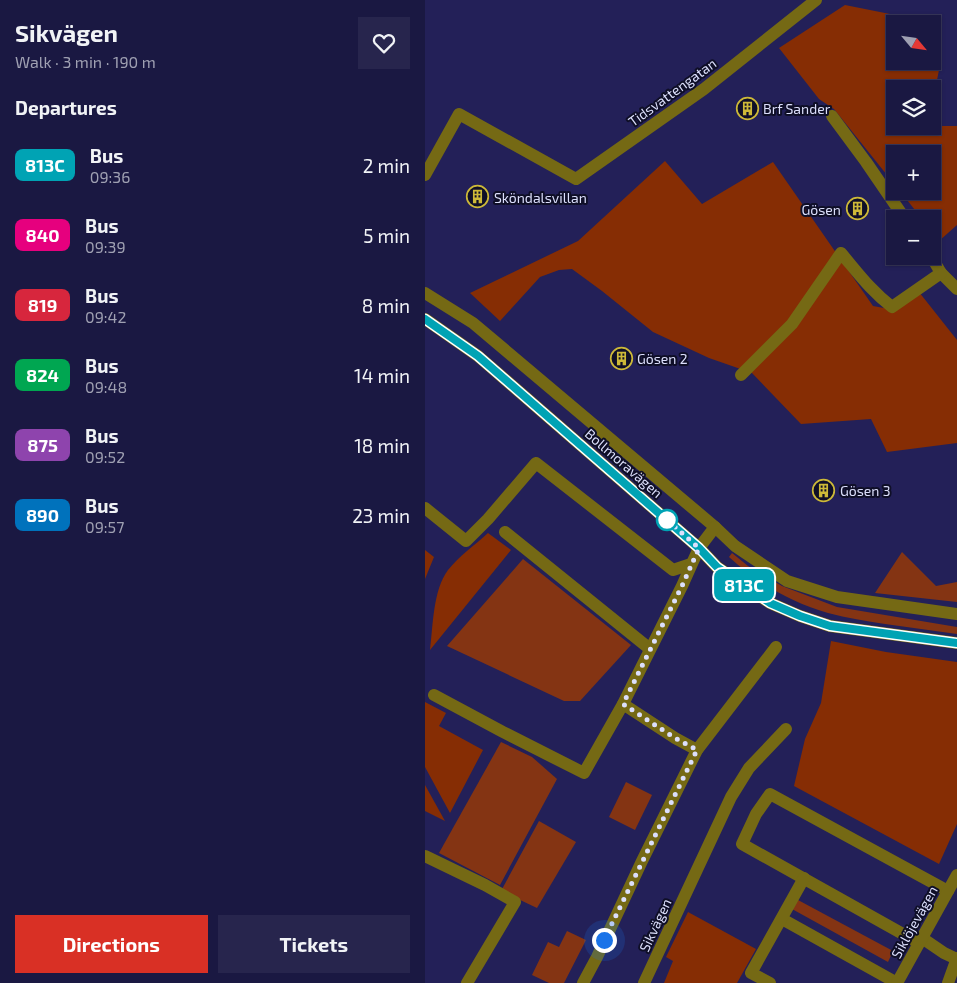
<!DOCTYPE html>
<html lang="en">
<head>
<meta charset="utf-8">
<style>
  body { margin:0; font-family:"Exo 2",sans-serif; background:#27254d; color:#f1f3f6; height:100vh; display:flex; flex-direction:column; font-size:19px; white-space:nowrap }
  * { box-sizing:border-box; margin:0 }
  p { font-size:16px; color:#9fa0b2 }
  .icon { flex:none; width:28px; height:28px; fill:none; stroke:currentColor; stroke-width:2; stroke-linecap:round; stroke-linejoin:round }
  .map { position:relative; flex:1; overflow:hidden }
  .side { display:flex; flex-direction:column; background:#1a1842; width:425px }
  .side>* { flex:none }
  .badge { padding:0 10px; border-radius:8px; font-size:18px; line-height:32px }
  .needle { width:32px; rotate:119deg }
  .buttons { position:absolute; left:461px; top:15px; display:grid; gap:10px }
  .buttons a { display:grid; place-items:center; width:55px; height:55px; border-radius:0px; background:#1a1842; box-shadow:0 1px 4px #0004,0 0 0 1px #38375b; font-size:25px }
  .you { position:absolute; width:25px; height:25px; margin:-12px; border:4px solid #fff; border-radius:50%; background:#1a73e8; box-shadow:0 0 0 8px #1a73e833 }
  .map>.badge { position:absolute; translate:-50% -50%; box-shadow:0 0 0 2px #fff }
  h2 { padding:0 15px; font-size:19px; line-height:45px }
  .round { display:grid; place-items:center; flex:none; width:52px; height:52px; border-radius:0px; background:#27254d }
  .summary { display:flex; align-items:center; justify-content:space-between; height:85px; padding:0 15px }
  h1 { font-size:24px; font-weight:700; line-height:38px }
  .action { display:flex; gap:10px; margin-top:auto; padding:10px 15px }
  .action a { flex:1; height:58px; border-radius:0px; background:#d93025; color:#fff; font-size:20px; font-weight:700; line-height:58px; text-align:center }
  .action a+a { background:#27254d; color:#f1f3f6 }
  ul { padding:0; list-style:none }
  li { display:flex; align-items:center; gap:15px; height:70px; padding:0 15px }
  li div { flex:1 }
  li b { display:block; font-size:19px }
  li em { font-style:normal }
  li .badge { min-width:55px; font-weight:700; text-align:center }
  main { display:flex; flex:1; min-height:0 }
  .map>svg:first-child { display:block }
  .green { fill:#843413 }
  .forest { fill:#862d04; fill-rule:evenodd }
  .lines { fill:none; stroke-linecap:round; stroke-linejoin:round }
  .minor { stroke:#756914; stroke-width:12 }
  .line-casing { stroke:#fff; stroke-width:11 }
  .line { stroke:#00a3b4; stroke-width:8 }
  .walk { stroke:#dcdffc; stroke-width:5; stroke-dasharray:0 9 }
  .stop-dot { fill:#fff; stroke:#00a3b4; stroke-width:2.5 }
  .labels { text-anchor:middle; dominant-baseline:central; stroke-width:4; stroke-linejoin:round; paint-order:stroke }
  .street-label { font-size:14px; fill:#dcdffc; stroke:#0f0f27 }
  .poi-label { font-size:14px; fill:#dcdffc; stroke:#0f0f27; text-anchor:start }
</style>
</head>
<body>
<main>
<section class="side">
<div class="summary"><div><h1>Sikvägen</h1><p>Walk · 3 min · 190 m</p></div><a class="round"><svg class="icon" aria-label="heart" viewBox="0 0 24 24"><path d="M12 20l-8-8c-3-5 5-10 8-4 3-6 11-1 8 4z"/></svg></a></div>
<h2>Departures</h2>
<ul>
<li><span class="badge" style="background:#00a3b4;color:#fff">813C</span><div><b>Bus</b><p>09:36</p></div><em>2 min</em></li>
<li><span class="badge" style="background:#e6007e;color:#fff">840</span><div><b>Bus</b><p>09:39</p></div><em>5 min</em></li>
<li><span class="badge" style="background:#d7263d;color:#fff">819</span><div><b>Bus</b><p>09:42</p></div><em>8 min</em></li>
<li><span class="badge" style="background:#00a651;color:#fff">824</span><div><b>Bus</b><p>09:48</p></div><em>14 min</em></li>
<li><span class="badge" style="background:#8e44ad;color:#fff">875</span><div><b>Bus</b><p>09:52</p></div><em>18 min</em></li>
<li><span class="badge" style="background:#0072bc;color:#fff">890</span><div><b>Bus</b><p>09:57</p></div><em>23 min</em></li>
</ul>
<div class="action"><a>Directions</a><a>Tickets</a></div>
</section>
<div class="map">
<svg width="532" height="983" viewBox="0 0 532 983">
  <rect width="100%" height="100%" fill="#232058"/>
  <!-- green -->
  <g class="green">
    <path d="M 477,552 L 511,586 L 532,582 L 532,602 L 450,593 Z"/>
    <path d="M 307,553 L 323,566 L 357,586 L 412,607 L 532,627 L 532,634 C 508,631 484,627 460,624 C 441,621 422,618 403,613 C 366,602 332,583 304,557 Z"/>
    <path d="M 98,559 L 206,645 L 155,701 L 139,701 L 22,646 Z"/>
    <path d="M 76,742 L 107,757 L 132,779 L 75,885 L 14,853 Z"/>
    <path d="M 201,782 L 227,795 L 210,830 L 184,817 Z"/>
    <path d="M 114,821 L 151,842 L 112,908 L 76,891 Z"/>
    <path d="M 373,900 L 468,951 L 463,962 L 367,909 Z"/>
    <path d="M 142,931 L 161,940 L 139,983 L 124,983 L 107,975 L 123,942 L 134,947 Z"/>
  </g>
  <!-- forest -->
  <g class="forest">
    <path d="M 420,5 L 505,22 L 505,24 L 470,24 L 470,61 L 508,61 L 508,36 L 514,70 L 511,85 L 513,126 L 532,126 L 532,225 L 514,241 L 508,232 L 508,219 L 497,219 L 475,191 L 508,191 L 508,154 L 470,154 L 470,185 L 409,109 L 394,99 L 354,48 ZM 470,89 L 508,89 L 508,126 L 470,126 Z"/>
    <path d="M 240,161 L 277,204 L 348,162 L 448,306 L 470,310 L 494,292 L 532,340 L 532,443 L 462,452 L 446,419 L 376,424 L 327,373 L 284,358 L 228,332 L 177,291 L 147,269 L 134,270 L 115,277 L 75,321 L 45,293 L 153,241 Z"/>
    <path d="M 63,533 L 86,550 L 5,650 C 8,626 8,590 23,570 C 34,556 50,545 63,533 Z"/>
    <path d="M 0,550 L 9,557 L 0,579 L 0,585 Z"/>
    <path d="M 406,641 L 461,652 L 532,662 L 532,824 L 514,864 L 369,786 L 380,739 L 396,703 Z"/>
    <path d="M 0,702 L 21,713 L 14,726 L 58,750 L 25,813 L 0,767 Z"/>
    <path d="M 0,785 L 20,821 L 0,811 Z"/>
    <path d="M 263,912 L 331,949 L 312,983 L 239,983 L 248,961 L 241,957 Z"/>
  </g>
  <g class="lines">
    <!-- minor -->
    <g class="minor">
      <path d="M 407,116 L 441,162 L 480,219"/>
      <path d="M 0,175 L 34,114 L 151,179 L 279,89 L 391,0"/>
      <path d="M 506,256 L 516,273 L 532,289"/>
      <path d="M 0,293 L 48,323 L 290,527 L 310,546 L 362,581 L 412,597 L 532,614"/>
      <path d="M 0,319 L 53,356 L 274,548 L 292,567 L 308,578 L 345,603 L 375,616 L 405,626 L 532,643"/>
      <path d="M 316,375 L 367,324 L 416,253 C 433,273 446,291 467,307 L 516,273"/>
      <path d="M 0,508 L 41,541 L 63,519 L 111,463 L 248,570 L 266,564"/>
      <path d="M 80,532 L 225,649"/>
      <path d="M 9,695 L 78,732 L 159,773 L 198,704 L 257,586 L 274,548 L 290,527"/>
      <path d="M 198,704 L 250,738 L 272,750"/>
      <path d="M 0,856 L 60,885 L 90,902 L 42,983"/>
      <path d="M 357,919 L 472,983"/>
      <path d="M 497,938 L 519,953 L 532,959"/>
      <path d="M 494,943 L 317,844 L 331,814 L 345,794 L 523,891"/>
      <path d="M 158,983 L 172,957 L 217,861 L 272,750 L 351,647"/>
      <path d="M 219,983 L 306,797 L 324,768 L 361,729"/>
      <path d="M 345,983 L 326,973 L 379,878"/>
      <path d="M 472,983 L 532,875"/>
      <path d="M 523,983 L 532,958"/>
    </g>
  </g>
  <g class="lines">
    <defs>
      <path id="line" d="M 0,319 L 53,356 L 274,548 L 292,567 L 320,586 L 345,603 L 375,616 L 405,626 L 532,643"/>
    </defs>
    <!-- line casing -->
    <use href="#line" class="line-casing"/>
    <!-- line -->
    <use href="#line" class="line"/>
    <!-- walk -->
    <path class="walk" d="M 179,940 L 272,750 L 250,738 L 198,704 L 257,586 L 274,548 L 242,520"/>
  </g>
  <!-- icons -->
  <defs>
    <symbol id="building-ring" viewBox="-11 -11 22 22"><circle r="9.5" fill="#0f0f27" stroke="#cdb938" stroke-width="1.5"/><path d="M-4-6H4V6H1V3H-1V6H-4ZM-2.5-4.3h1.7v1.8h-1.7ZM.8-4.3h1.7v1.8H.8ZM-2.5-1h1.7V.8h-1.7ZM.8-1h1.7V.8H.8Z" fill="#cdb938"/></symbol>
  </defs>
  <g fill-rule="evenodd">
    <use href="#building-ring" x="310" y="96" width="25" height="25"/>
    <use href="#building-ring" x="40" y="184" width="25" height="25"/>
    <use href="#building-ring" x="420" y="196" width="25" height="25"/>
    <use href="#building-ring" x="184" y="346" width="25" height="25"/>
    <use href="#building-ring" x="386" y="478" width="25" height="25"/>
  </g>
  <!-- markers -->
  <circle class="stop-dot" cx="242" cy="520" r="10"/>
  <g class="labels">
    <!-- street labels -->
    <g class="street-label">
      <text transform="translate(247 92) rotate(-36)">Tidsvattengatan</text>
      <text transform="translate(199 463) rotate(41)">Bollmoravägen</text>
      <text transform="translate(489 922) rotate(-61)">Siklöjevägen</text>
      <text transform="translate(230 925) rotate(-65)">Sikvägen</text>
    </g>
    <!-- poi labels -->
    <g class="poi-label">
      <text x="338" y="108">Brf Sander</text>
      <text x="69" y="197">Sköndalsvillan</text>
      <text x="416" y="209" text-anchor="end">Gösen</text>
      <text x="212" y="358">Gösen 2</text>
      <text x="415" y="490">Gösen 3</text>
    </g>
  </g>
</svg>
<div class="buttons">
<a><svg class="needle" viewBox="-14 -14 28 28"><path d="M0-13l5 13h-10z" fill="#e53935"/><path d="M0 13l5-13h-10z" fill="#9fa0b2"/></svg></a>
<a><svg class="icon" aria-label="layers" viewBox="0 0 24 24"><path d="M12 4l9 5-9 5-9-5zM3 14l9 5 9-5"/></svg></a>
<a>+</a>
<a>−</a>
</div>
<div class="you" style="left:179px;top:940px"></div>
<b class="badge" style="left:319px;top:585px;background:#00a3b4;color:#fff">813C</b>
</div>
</main>
</body>
</html>
